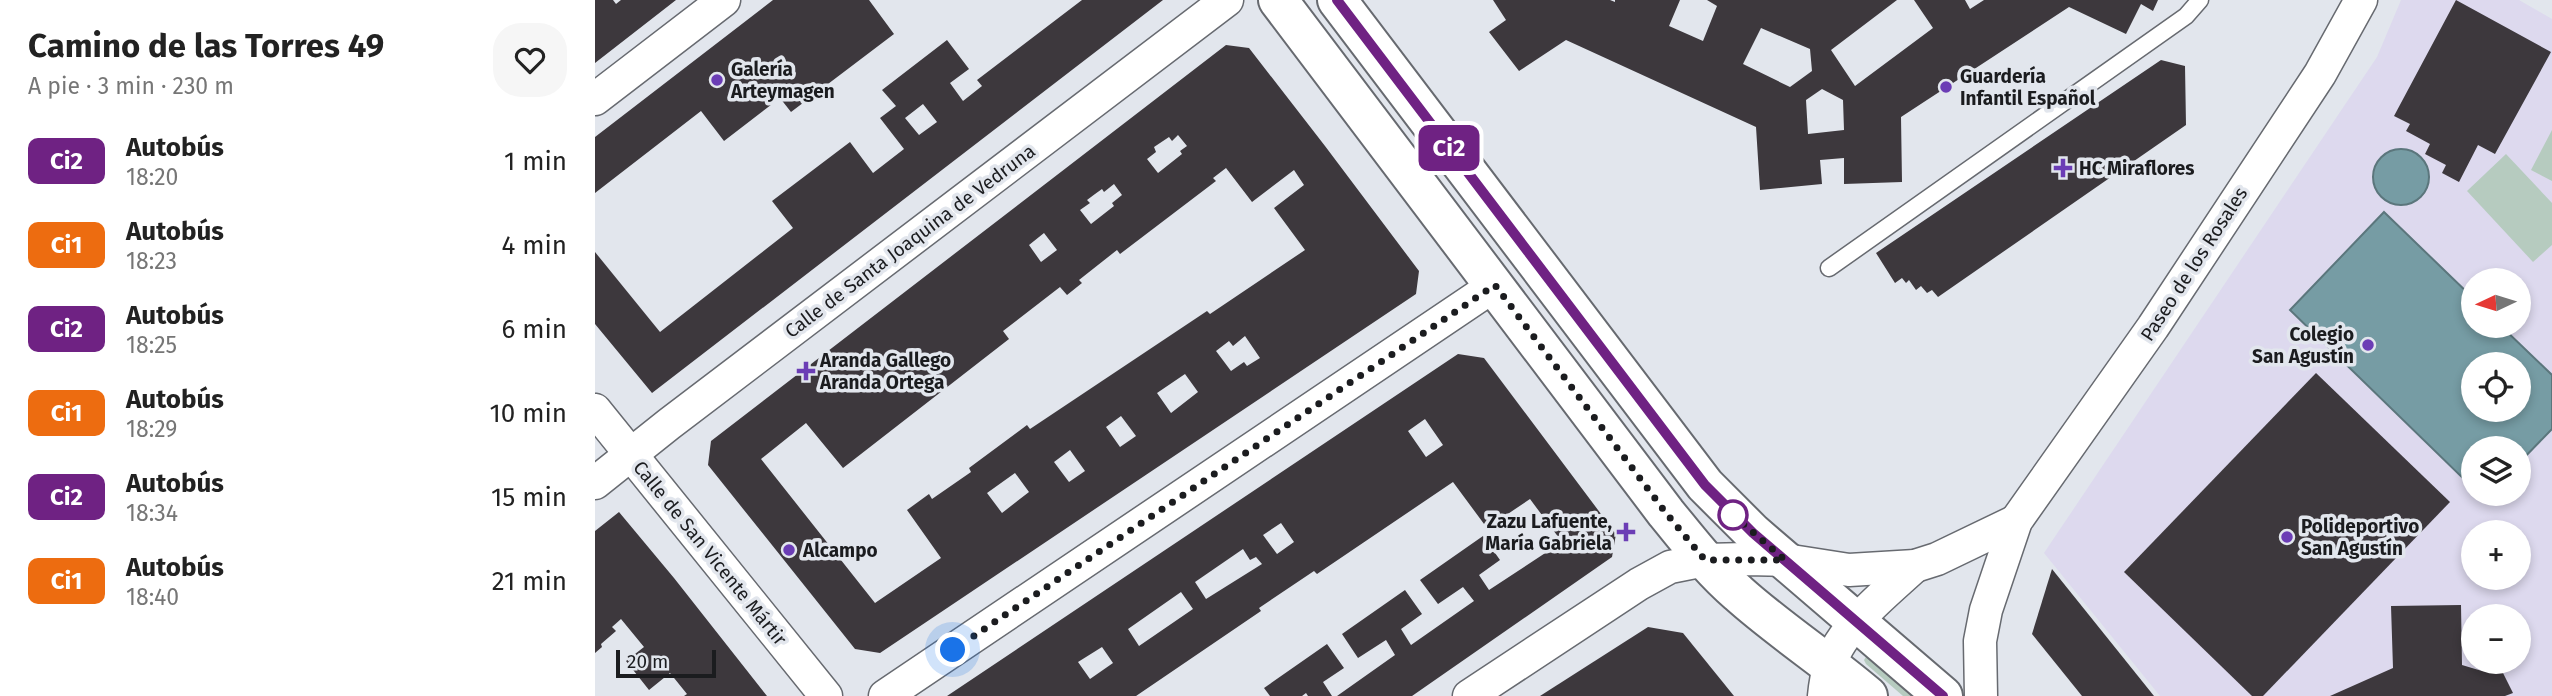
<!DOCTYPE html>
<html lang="es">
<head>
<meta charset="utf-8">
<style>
  body { margin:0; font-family:"Fira Sans",sans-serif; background:#f6f6f6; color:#222; height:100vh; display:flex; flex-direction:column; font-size:26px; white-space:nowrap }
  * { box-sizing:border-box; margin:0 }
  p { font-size:23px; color:#767676 }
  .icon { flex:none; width:38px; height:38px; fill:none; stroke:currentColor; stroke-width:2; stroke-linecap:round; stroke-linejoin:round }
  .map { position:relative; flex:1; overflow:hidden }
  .side { display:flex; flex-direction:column; background:#fff; width:595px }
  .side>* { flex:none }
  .badge { padding:0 14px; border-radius:10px; font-size:24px; line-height:46px }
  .needle { width:46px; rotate:266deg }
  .buttons { position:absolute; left:1866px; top:268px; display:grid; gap:14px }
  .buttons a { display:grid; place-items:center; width:70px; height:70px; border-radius:50%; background:#fff; box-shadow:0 4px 10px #0003; font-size:35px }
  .scale { position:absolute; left:21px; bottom:18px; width:100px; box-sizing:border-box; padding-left:7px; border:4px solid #1b1c1f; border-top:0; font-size:19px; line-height:24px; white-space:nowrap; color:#1b1c1f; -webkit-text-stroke:5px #e2e6ed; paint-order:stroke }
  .you { position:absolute; width:35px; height:35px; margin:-18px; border:5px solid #fff; border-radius:50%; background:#1a73e8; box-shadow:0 0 0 10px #1a73e833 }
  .map>.badge { position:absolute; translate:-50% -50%; box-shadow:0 0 0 4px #fff }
  .round { display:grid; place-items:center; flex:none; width:74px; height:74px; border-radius:28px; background:#f6f6f6 }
  .head { display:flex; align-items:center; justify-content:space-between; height:119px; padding:0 28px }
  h1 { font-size:33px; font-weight:700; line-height:52px }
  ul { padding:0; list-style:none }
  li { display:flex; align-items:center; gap:21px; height:84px; padding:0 28px }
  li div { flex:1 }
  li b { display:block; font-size:26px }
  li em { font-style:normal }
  li .badge { min-width:77px; font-weight:700; text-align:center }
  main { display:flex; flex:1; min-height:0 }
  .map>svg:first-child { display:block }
  .education { fill:#ddd9ee; fill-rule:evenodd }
  .green { fill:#b6cbbf }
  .water { fill:#769ca4; stroke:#5b767c; stroke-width:2; fill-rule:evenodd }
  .building { fill:#3d383d; fill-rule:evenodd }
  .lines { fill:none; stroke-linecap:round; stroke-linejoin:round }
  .service-casing { stroke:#676a70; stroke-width:19 }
  .minor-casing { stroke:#676a70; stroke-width:35 }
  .primary-casing { stroke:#676a70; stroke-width:42 }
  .service { stroke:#fff; stroke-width:16 }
  .minor { stroke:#fff; stroke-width:32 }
  .primary { stroke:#fff; stroke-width:38 }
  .line-casing { stroke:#fff; stroke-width:16 }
  .line { stroke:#6f2283; stroke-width:10 }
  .walk { stroke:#1b1c1f; stroke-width:7; stroke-dasharray:0 12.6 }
  .poi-dot { fill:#6b3db5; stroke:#e2e6ed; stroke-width:2.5 }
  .stop-dot { fill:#fff; stroke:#6f2283; stroke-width:3.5 }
  .labels { text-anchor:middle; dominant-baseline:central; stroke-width:7; stroke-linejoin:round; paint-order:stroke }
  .poi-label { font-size:19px; font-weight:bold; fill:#1b1c1f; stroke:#e2e6ed; text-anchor:start }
  .street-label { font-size:19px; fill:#1b1c1f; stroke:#e2e6ed }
</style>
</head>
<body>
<main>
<section class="side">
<div class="head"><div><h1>Camino de las Torres 49</h1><p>A pie · 3 min · 230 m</p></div><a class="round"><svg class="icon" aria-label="heart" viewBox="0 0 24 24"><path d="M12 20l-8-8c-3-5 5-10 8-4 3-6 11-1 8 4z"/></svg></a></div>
<ul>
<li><span class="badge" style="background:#6f2283;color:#fff">Ci2</span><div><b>Autobús</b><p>18:20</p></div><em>1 min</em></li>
<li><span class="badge" style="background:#ed6c10;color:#fff">Ci1</span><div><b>Autobús</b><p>18:23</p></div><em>4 min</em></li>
<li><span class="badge" style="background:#6f2283;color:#fff">Ci2</span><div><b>Autobús</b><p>18:25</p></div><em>6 min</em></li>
<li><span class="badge" style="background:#ed6c10;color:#fff">Ci1</span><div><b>Autobús</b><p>18:29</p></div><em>10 min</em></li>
<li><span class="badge" style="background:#6f2283;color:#fff">Ci2</span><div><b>Autobús</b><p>18:34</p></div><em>15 min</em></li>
<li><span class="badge" style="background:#ed6c10;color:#fff">Ci1</span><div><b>Autobús</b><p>18:40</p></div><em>21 min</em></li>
</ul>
</section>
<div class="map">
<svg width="1957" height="696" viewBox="0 0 1957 696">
  <rect width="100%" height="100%" fill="#e2e6ed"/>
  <!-- education -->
  <path class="education" d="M 1806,0 L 1924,0 L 1957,19 L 1957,696 L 1565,696 L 1449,553 L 1782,57 ZM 1878,280 L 1923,280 L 1923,326 L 1878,326 ZM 1878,364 L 1923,364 L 1923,410 L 1878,410 ZM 1878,448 L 1923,448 L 1923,494 L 1878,494 ZM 1878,532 L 1923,532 L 1923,578 L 1878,578 ZM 1878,616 L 1923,616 L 1923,662 L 1878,662 Z"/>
  <!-- green -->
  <g class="green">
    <path d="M 1957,130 L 1957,181 L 1936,170 Z"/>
    <path d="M 1911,154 L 1957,203 L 1957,245 L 1938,262 L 1872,191 Z"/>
    <path d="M 1273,654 L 1326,696 L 1308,696 L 1271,664 L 1269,660 Z"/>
  </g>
  <!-- water -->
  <g class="water">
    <circle cx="1806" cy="177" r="28"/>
    <path d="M 1789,212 L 1878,298 L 1878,326 L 1906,326 L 1957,375 L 1957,429 L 1923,464 L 1923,448 L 1878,448 L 1878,488 L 1695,310 ZM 1878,364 L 1923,364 L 1923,410 L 1878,410 Z"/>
  </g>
  <!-- building -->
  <g class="building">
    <path d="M 0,0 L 18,0 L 21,4 L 26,0 L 81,0 L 0,63 Z"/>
    <path d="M 178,0 L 274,0 L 299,34 L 196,112 L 185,98 L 129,141 L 106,111 L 0,193 L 0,137 Z"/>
    <path d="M 487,0 L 568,0 L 57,393 L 0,324 L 0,252 L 65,332 L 198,228 L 177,201 L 255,142 L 278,173 L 309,149 L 285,118 L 301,106 L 287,90 L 352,40 L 374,69 L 355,83 L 368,101 L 387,86 L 382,80 ZM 328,104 L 342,122 L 324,135 L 310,118 Z"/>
    <path d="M 898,0 L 1015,0 L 1020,2 L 1020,0 L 1085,0 L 1074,26 L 1108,41 L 1122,6 L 1112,0 L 1302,0 L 1236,50 L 1260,86 L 1338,28 L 1319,0 L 1370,0 L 1375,9 L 1389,0 L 1563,0 L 1558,11 L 1546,4 L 1531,34 L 1474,7 L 1306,117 L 1307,182 L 1249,184 L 1249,158 L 1225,160 L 1227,184 L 1165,190 L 1161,127 L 971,40 L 924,71 L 894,32 L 911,20 ZM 1166,28 L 1215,49 L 1217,71 L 1195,87 L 1148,64 ZM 1227,89 L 1248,100 L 1249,130 L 1213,134 L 1211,100 Z"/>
    <path d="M 1861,0 L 1956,52 L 1900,154 L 1883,145 L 1864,182 L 1847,173 L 1851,165 L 1830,154 L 1835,144 L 1811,131 L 1815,124 L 1799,116 Z"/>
    <path d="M 631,45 L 654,48 L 730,146 L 824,271 L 821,294 L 285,653 L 260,649 L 113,465 L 116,441 ZM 583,135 L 592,146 L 585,151 L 587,154 L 563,173 L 552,159 L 561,152 L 559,147 L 574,137 L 577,141 ZM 631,168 L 657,202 L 699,170 L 709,185 L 679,208 L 710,250 L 615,314 L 612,311 L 435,429 L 432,425 L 374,468 L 376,472 L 337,499 L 334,494 L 312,510 L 346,558 L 280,603 L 166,459 L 211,423 L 248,468 L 414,339 L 408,331 L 465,287 L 472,295 L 487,283 L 484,280 L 522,250 L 525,254 L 621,181 L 618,178 ZM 519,184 L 527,195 L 517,203 L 519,206 L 496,224 L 485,210 L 495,203 L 492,200 L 500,194 L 507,189 L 509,192 ZM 449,233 L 462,250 L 446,262 L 434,245 ZM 650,336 L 665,358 L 652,366 L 649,362 L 636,371 L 621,351 L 634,341 L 638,346 ZM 590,374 L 603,392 L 576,413 L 562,393 ZM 526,416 L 541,436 L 525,447 L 511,427 ZM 475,450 L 490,471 L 474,482 L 459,462 ZM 420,473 L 434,492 L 407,513 L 392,493 Z"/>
    <path d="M 1566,60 L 1590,66 L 1591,125 L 1343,297 L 1337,290 L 1332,293 L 1326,286 L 1321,290 L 1314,280 L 1311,283 L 1307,278 L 1300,283 L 1281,253 Z"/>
    <path d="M 863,354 L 889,358 L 1021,534 L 1017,557 L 817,696 L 742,696 L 800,655 L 791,640 L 763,658 L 747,634 L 810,590 L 827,614 L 806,629 L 816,645 L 879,601 L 868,587 L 843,604 L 825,580 L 888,536 L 905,560 L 884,575 L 894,590 L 967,542 L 935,499 L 892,528 L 858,482 L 722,574 L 719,571 L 664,608 L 666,611 L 541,696 L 352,696 ZM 830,419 L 848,445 L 831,457 L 813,431 ZM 686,523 L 699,542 L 682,554 L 668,535 ZM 648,549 L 655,560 L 661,557 L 667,564 L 611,599 L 600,582 ZM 586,592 L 598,609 L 544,646 L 533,629 ZM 507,647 L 518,663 L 495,679 L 483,662 Z"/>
    <path d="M 1721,373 L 1855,502 L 1668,696 L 1657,696 L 1529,572 Z"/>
    <path d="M 24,512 L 79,578 L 172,696 L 89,696 L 92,694 L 75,673 L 54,690 L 31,661 L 49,647 L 26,619 L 17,627 L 21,631 L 6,644 L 7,647 L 0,653 L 0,531 Z"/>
    <path d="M 1457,569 L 1559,696 L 1487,696 L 1437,634 Z"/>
    <path d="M 1866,605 L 1867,665 L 1887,671 L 1903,663 L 1918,693 L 1910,696 L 1735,696 L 1798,668 L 1796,606 Z"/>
    <path d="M 1053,627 L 1088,633 L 1139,696 L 945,696 Z"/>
    <path d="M 732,644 L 749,668 L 728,682 L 737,696 L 713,696 L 711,693 L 707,696 L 675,696 L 669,688 Z"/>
  </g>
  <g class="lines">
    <defs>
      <path id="service" d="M 1234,268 L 1591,16 L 1605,0"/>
      <g id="minor">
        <path d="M 0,99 L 129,0"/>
        <path d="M 0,410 L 231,696"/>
        <path d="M 0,483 L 74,424 L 632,0"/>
        <path d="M 290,696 L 900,285"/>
        <path d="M 874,696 L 1044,584 L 1075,567 L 1110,560 L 1152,559 L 1190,560 L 1254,570 L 1320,566 L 1342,559 L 1421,521"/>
        <path d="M 1229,696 C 1230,685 1232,674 1235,664 C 1247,627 1292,592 1320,566"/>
        <path d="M 1386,696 L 1385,641 L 1391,610 L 1421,521 L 1558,327 L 1725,74 L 1766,0"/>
      </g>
      <g id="primary">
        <path d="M 683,0 L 1071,513 C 1094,541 1116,570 1143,593 C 1184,630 1231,660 1273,696"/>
        <path d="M 742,0 L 1110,485 L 1158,533 L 1348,696"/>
      </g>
    </defs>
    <!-- service casing -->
    <use href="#service" class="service-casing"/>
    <!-- minor casing -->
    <use href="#minor" class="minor-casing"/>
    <!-- primary casing -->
    <use href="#primary" class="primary-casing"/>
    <!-- service -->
    <use href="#service" class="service"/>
    <!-- minor -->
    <use href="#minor" class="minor"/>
    <!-- primary -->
    <use href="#primary" class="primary"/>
  </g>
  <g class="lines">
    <defs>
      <path id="line" d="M 742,0 L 1110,485 L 1158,533 L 1348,696"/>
    </defs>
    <!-- line casing -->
    <use href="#line" class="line-casing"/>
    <!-- line -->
    <use href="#line" class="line"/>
    <!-- walk -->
    <path class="walk" d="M 358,650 L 900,285 L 1071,513 L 1110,560 L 1190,560 L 1138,515"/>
  </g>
  <!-- markers -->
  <g class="poi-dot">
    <circle cx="122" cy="80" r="7"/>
    <circle cx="1351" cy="87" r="7"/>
    <path d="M1464.5 157.5h7v7h7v7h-7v7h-7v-7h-7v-7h7z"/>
    <circle cx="1773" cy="345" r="7"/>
    <path d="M207.5 360.5h7v7h7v7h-7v7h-7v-7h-7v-7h7z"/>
    <path d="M1027.5 521.5h7v7h7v7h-7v7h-7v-7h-7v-7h7z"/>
    <circle cx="1692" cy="537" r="7"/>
    <circle cx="194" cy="550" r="7"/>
  </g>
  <circle class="stop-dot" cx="1138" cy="515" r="14"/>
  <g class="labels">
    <!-- poi labels -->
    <g class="poi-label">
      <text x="136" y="69">Galería<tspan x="136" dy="22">Arteymagen</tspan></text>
      <text x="1365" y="76">Guardería<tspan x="1365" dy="22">Infantil Español</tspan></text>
      <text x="1484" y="168">HC Miraflores</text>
      <text x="1759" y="334" text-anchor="end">Colegio<tspan x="1759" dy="22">San Agustín</tspan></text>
      <text x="225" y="360">Aranda Gallego<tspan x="225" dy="22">Aranda Ortega</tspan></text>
      <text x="1017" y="521" text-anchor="end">Zazu Lafuente,<tspan x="1017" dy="22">María Gabriela</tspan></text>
      <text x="1706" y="526">Polideportivo<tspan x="1706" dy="22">San Agustín</tspan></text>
      <text x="208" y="550">Alcampo</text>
    </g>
    <!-- street labels -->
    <g class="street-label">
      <text transform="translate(315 241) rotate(-37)">Calle de Santa Joaquina de Vedruna</text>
      <text transform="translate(1599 264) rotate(-57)">Paseo de los Rosales</text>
      <text transform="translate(115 553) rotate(51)">Calle de San Vicente Mártir</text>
    </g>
  </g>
</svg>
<div class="buttons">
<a><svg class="needle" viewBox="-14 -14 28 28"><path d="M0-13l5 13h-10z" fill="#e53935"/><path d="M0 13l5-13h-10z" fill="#767676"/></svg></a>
<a><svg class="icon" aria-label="locate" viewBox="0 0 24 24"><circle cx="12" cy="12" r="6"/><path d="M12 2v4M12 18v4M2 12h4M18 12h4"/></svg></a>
<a><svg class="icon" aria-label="layers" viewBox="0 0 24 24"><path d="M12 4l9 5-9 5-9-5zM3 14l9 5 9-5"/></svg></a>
<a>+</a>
<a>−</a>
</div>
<div class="scale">20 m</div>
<div class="you" style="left:358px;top:650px"></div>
<b class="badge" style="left:854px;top:148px;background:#6f2283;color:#fff">Ci2</b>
</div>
</main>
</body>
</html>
